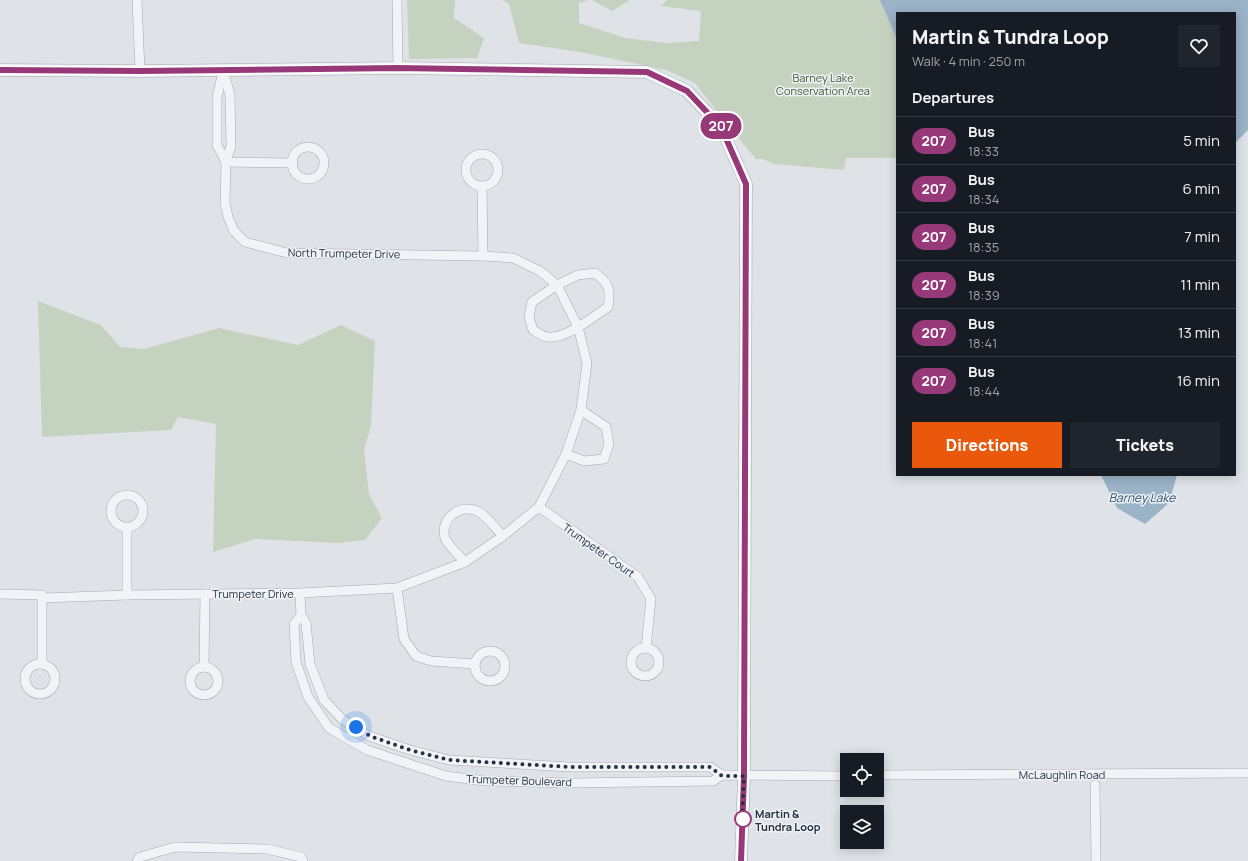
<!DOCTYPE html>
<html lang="en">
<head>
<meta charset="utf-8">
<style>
  body { margin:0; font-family:Manrope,sans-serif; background:#20242c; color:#f1f3f6; height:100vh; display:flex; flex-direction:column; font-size:15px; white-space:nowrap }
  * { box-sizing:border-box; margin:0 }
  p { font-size:13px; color:#9ea1a6 }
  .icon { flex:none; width:22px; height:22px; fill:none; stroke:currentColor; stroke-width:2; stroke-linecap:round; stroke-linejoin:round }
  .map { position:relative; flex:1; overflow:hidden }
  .drawer { position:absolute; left:896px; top:12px; width:340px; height:464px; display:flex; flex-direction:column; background:#171b24; border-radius:0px; box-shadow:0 2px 10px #0003 }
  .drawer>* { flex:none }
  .badge { padding:0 8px; border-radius:13px; font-size:14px; line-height:26px }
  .fabs { position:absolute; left:840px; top:753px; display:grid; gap:8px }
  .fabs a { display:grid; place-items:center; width:44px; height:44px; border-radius:0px; background:#171b24; box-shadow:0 2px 10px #0003; font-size:20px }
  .you { position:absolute; width:20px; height:20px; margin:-10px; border:3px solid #fff; border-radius:50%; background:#1a73e8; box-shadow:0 0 0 6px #1a73e833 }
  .map>.badge { position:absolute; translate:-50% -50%; box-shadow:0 0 0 2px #fff }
  h2 { padding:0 16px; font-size:15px; line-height:36px }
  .round { display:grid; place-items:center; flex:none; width:42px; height:42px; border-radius:0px; background:#20242c }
  .summary { display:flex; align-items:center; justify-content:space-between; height:68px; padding:0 16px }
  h1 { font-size:19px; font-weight:800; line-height:30px }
  .button { display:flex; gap:8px; margin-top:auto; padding:8px 16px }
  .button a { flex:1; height:46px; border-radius:0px; background:#ea580c; color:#fff; font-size:16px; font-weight:800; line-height:46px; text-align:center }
  .button a+a { background:#20242c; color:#f1f3f6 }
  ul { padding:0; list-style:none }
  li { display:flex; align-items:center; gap:12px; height:48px; padding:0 16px; border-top:1px solid #363941 }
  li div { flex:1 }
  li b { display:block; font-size:15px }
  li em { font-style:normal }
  li .badge { min-width:44px; font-weight:700; text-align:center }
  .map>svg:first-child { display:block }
  .green { fill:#c6d2c0 }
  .water { fill:#9bb3c7 }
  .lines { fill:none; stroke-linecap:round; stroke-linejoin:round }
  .minor-casing { stroke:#a4aab2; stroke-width:10 }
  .tertiary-casing { stroke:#a4aab2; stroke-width:13 }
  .minor { stroke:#f2f3f6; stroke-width:9 }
  .tertiary { stroke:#f2f3f6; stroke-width:12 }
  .line-casing { stroke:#fff; stroke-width:9 }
  .line { stroke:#973978; stroke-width:6 }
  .walk { stroke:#28323f; stroke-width:4; stroke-dasharray:0 7.2 }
  .stop-dot { fill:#fff; stroke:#973978; stroke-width:2 }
  .labels { text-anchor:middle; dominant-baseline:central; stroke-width:3; stroke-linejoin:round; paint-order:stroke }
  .park-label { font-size:11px; fill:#3f5a36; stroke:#eef2f6 }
  .street-label { font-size:11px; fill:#28323f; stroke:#eef2f6 }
  .stop-label { font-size:11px; font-weight:bold; fill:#28323f; stroke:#eef2f6; text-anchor:start }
  .water-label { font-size:12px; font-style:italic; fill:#335271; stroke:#eef2f6 }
</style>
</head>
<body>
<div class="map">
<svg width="1248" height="861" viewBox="0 0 1248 861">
  <rect width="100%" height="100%" fill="#dfe3e8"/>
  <!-- green -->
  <g class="green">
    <path d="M 407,0 L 455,0 L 454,18 L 484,38 L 477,58 L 409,59 Z"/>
    <path d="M 502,0 L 588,0 L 579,3 L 579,23 L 625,38 L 666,43 L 699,41 L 701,11 L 661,6 L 667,0 L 1105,0 L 897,13 L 897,158 L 846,158 L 844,170 L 774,164 L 763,159 L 756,159 L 725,122 L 695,83 L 666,70 L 580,52 L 519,43 L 509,4 Z"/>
    <path d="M 592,0 L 630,0 L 612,11 Z"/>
    <path d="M 38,301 L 101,325 L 120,347 L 144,349 L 219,328 L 298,345 L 341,325 L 375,341 L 371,426 L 364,450 L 369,494 L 382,518 L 365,540 L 338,543 L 255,539 L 213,552 L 216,424 L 178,417 L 171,430 L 42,437 Z"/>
  </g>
  <!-- water -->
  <g class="water">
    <path d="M 880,0 L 1248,0 L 1248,130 L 1235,143 L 1235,13 L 897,13 L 897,39 Z"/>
    <path d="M 1101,475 L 1177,475 L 1169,503 L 1145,524 L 1117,508 Z"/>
  </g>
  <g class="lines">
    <defs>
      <g id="minor">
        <path d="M 137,0 L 140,71"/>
        <path d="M 397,0 L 398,68"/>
        <path d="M 223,72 L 217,97 L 217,145 L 226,162"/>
        <circle cx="308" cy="163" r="16"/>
        <circle cx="482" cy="170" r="16"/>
        <path d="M 226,162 L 293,163"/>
        <path d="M 482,186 L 483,256"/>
        <path d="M 595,273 C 609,283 611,291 608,307 C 593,317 565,340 547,337 C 542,336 537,332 533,330 L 529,317 L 532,302 L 557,285 L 578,275 Z"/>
        <path d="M 566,454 L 584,461 L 604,459 L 609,444 L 606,427 L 581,410"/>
        <circle cx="127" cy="511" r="16"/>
        <path d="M 539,507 L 638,577 L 651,599 L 646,648"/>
        <path d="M 127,528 L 127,595"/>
        <path d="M 465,562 C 458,554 449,547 445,538 C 439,518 462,502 479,512 C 488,517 496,529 503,536"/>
        <path d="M 397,588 L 404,639 L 416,656 L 431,661 L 475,664"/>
        <path d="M 300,593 L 301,615 L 306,623 L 310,664 L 324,700 L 342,719 L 369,736 L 410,750 L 449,760 L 570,767 L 710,767 L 722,775"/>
        <path d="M 0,594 L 42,595 L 42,664"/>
        <path d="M 42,598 L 127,595 L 300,593 L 397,588 L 465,562 L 503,536 L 539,507 L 566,454 L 581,410 L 587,363 L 578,327 L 557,285 L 540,271 L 513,258 L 483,256 L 287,253 L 245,242 L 234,231 L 228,217 L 225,203 L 226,162 L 231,146 L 230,95 L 223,70"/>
        <path d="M 301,615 L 294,624 L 296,662 L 308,697 L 329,728 L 367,750 L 446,776 L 485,781 L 572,783 L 713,781 L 722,775 L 847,776"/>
        <circle cx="645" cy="662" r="14"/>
        <circle cx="490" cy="666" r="15"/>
        <circle cx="40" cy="679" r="15"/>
        <path d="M 204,667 L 205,594"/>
        <circle cx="204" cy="681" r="14"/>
        <path d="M 877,775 L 1248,773"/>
        <path d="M 1095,785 L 1096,861"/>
        <path d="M 137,861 L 140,857 L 175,847 L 267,849 L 301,857 L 303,861"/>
      </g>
      <path id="tertiary" d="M 0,70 L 140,71 L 398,68 L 647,72 L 687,91 L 721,127 L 746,184 L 744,776 L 741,861"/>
    </defs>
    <!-- minor casing -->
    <use href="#minor" class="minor-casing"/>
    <!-- tertiary casing -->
    <use href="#tertiary" class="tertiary-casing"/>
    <!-- minor -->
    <use href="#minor" class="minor"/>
    <!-- tertiary -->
    <use href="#tertiary" class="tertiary"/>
  </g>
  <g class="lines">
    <defs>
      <path id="line" d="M 0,70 L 140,71 L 398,68 L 647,72 L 687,91 L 721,127 L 746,184 L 744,776 L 741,861"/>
    </defs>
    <!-- line casing -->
    <use href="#line" class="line-casing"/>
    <!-- line -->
    <use href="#line" class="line"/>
    <!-- walk -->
    <path class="walk" d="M 356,727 L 370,736 L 410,750 L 449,760 L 570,767 L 710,767 L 722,776 L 744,776 L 742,820 L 743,819"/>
  </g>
  <!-- markers -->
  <circle class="stop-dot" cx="743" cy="819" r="8"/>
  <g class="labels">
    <!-- park labels -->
    <g class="park-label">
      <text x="823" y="77">Barney Lake<tspan x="823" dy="13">Conservation Area</tspan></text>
    </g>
    <!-- street labels -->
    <g class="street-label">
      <text transform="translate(344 253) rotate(1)">North Trumpeter Drive</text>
      <text transform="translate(599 550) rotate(35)">Trumpeter Court</text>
      <text x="253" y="593">Trumpeter Drive</text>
      <text x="1062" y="774">McLaughlin Road</text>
      <text transform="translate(519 780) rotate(2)">Trumpeter Boulevard</text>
    </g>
    <!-- stop labels -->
    <g class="stop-label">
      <text x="755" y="813">Martin &amp;<tspan x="755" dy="13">Tundra Loop</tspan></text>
    </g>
    <!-- water labels -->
    <g class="water-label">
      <text x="1142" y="497">Barney Lake</text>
    </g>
  </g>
</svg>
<div class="fabs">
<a><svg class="icon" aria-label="locate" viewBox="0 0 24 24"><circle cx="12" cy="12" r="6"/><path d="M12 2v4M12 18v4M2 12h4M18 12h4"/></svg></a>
<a><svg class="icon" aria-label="layers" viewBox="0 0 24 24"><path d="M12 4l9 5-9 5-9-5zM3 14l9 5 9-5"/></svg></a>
</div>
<div class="you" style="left:356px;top:727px"></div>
<b class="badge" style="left:721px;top:126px;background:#973978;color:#fff">207</b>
<section class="drawer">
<div class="summary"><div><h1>Martin &amp; Tundra Loop</h1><p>Walk · 4 min · 250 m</p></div><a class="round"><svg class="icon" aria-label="heart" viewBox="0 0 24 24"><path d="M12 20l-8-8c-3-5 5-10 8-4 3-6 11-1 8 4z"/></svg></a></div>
<h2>Departures</h2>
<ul>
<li><span class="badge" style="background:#973978;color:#fff">207</span><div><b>Bus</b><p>18:33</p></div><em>5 min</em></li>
<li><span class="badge" style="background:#973978;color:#fff">207</span><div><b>Bus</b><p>18:34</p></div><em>6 min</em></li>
<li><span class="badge" style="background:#973978;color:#fff">207</span><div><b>Bus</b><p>18:35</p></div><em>7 min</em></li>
<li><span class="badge" style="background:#973978;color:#fff">207</span><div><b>Bus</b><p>18:39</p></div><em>11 min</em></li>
<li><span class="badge" style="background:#973978;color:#fff">207</span><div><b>Bus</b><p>18:41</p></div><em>13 min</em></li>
<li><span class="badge" style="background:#973978;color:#fff">207</span><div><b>Bus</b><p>18:44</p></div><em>16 min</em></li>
</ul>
<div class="button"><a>Directions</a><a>Tickets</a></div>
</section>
</div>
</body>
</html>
